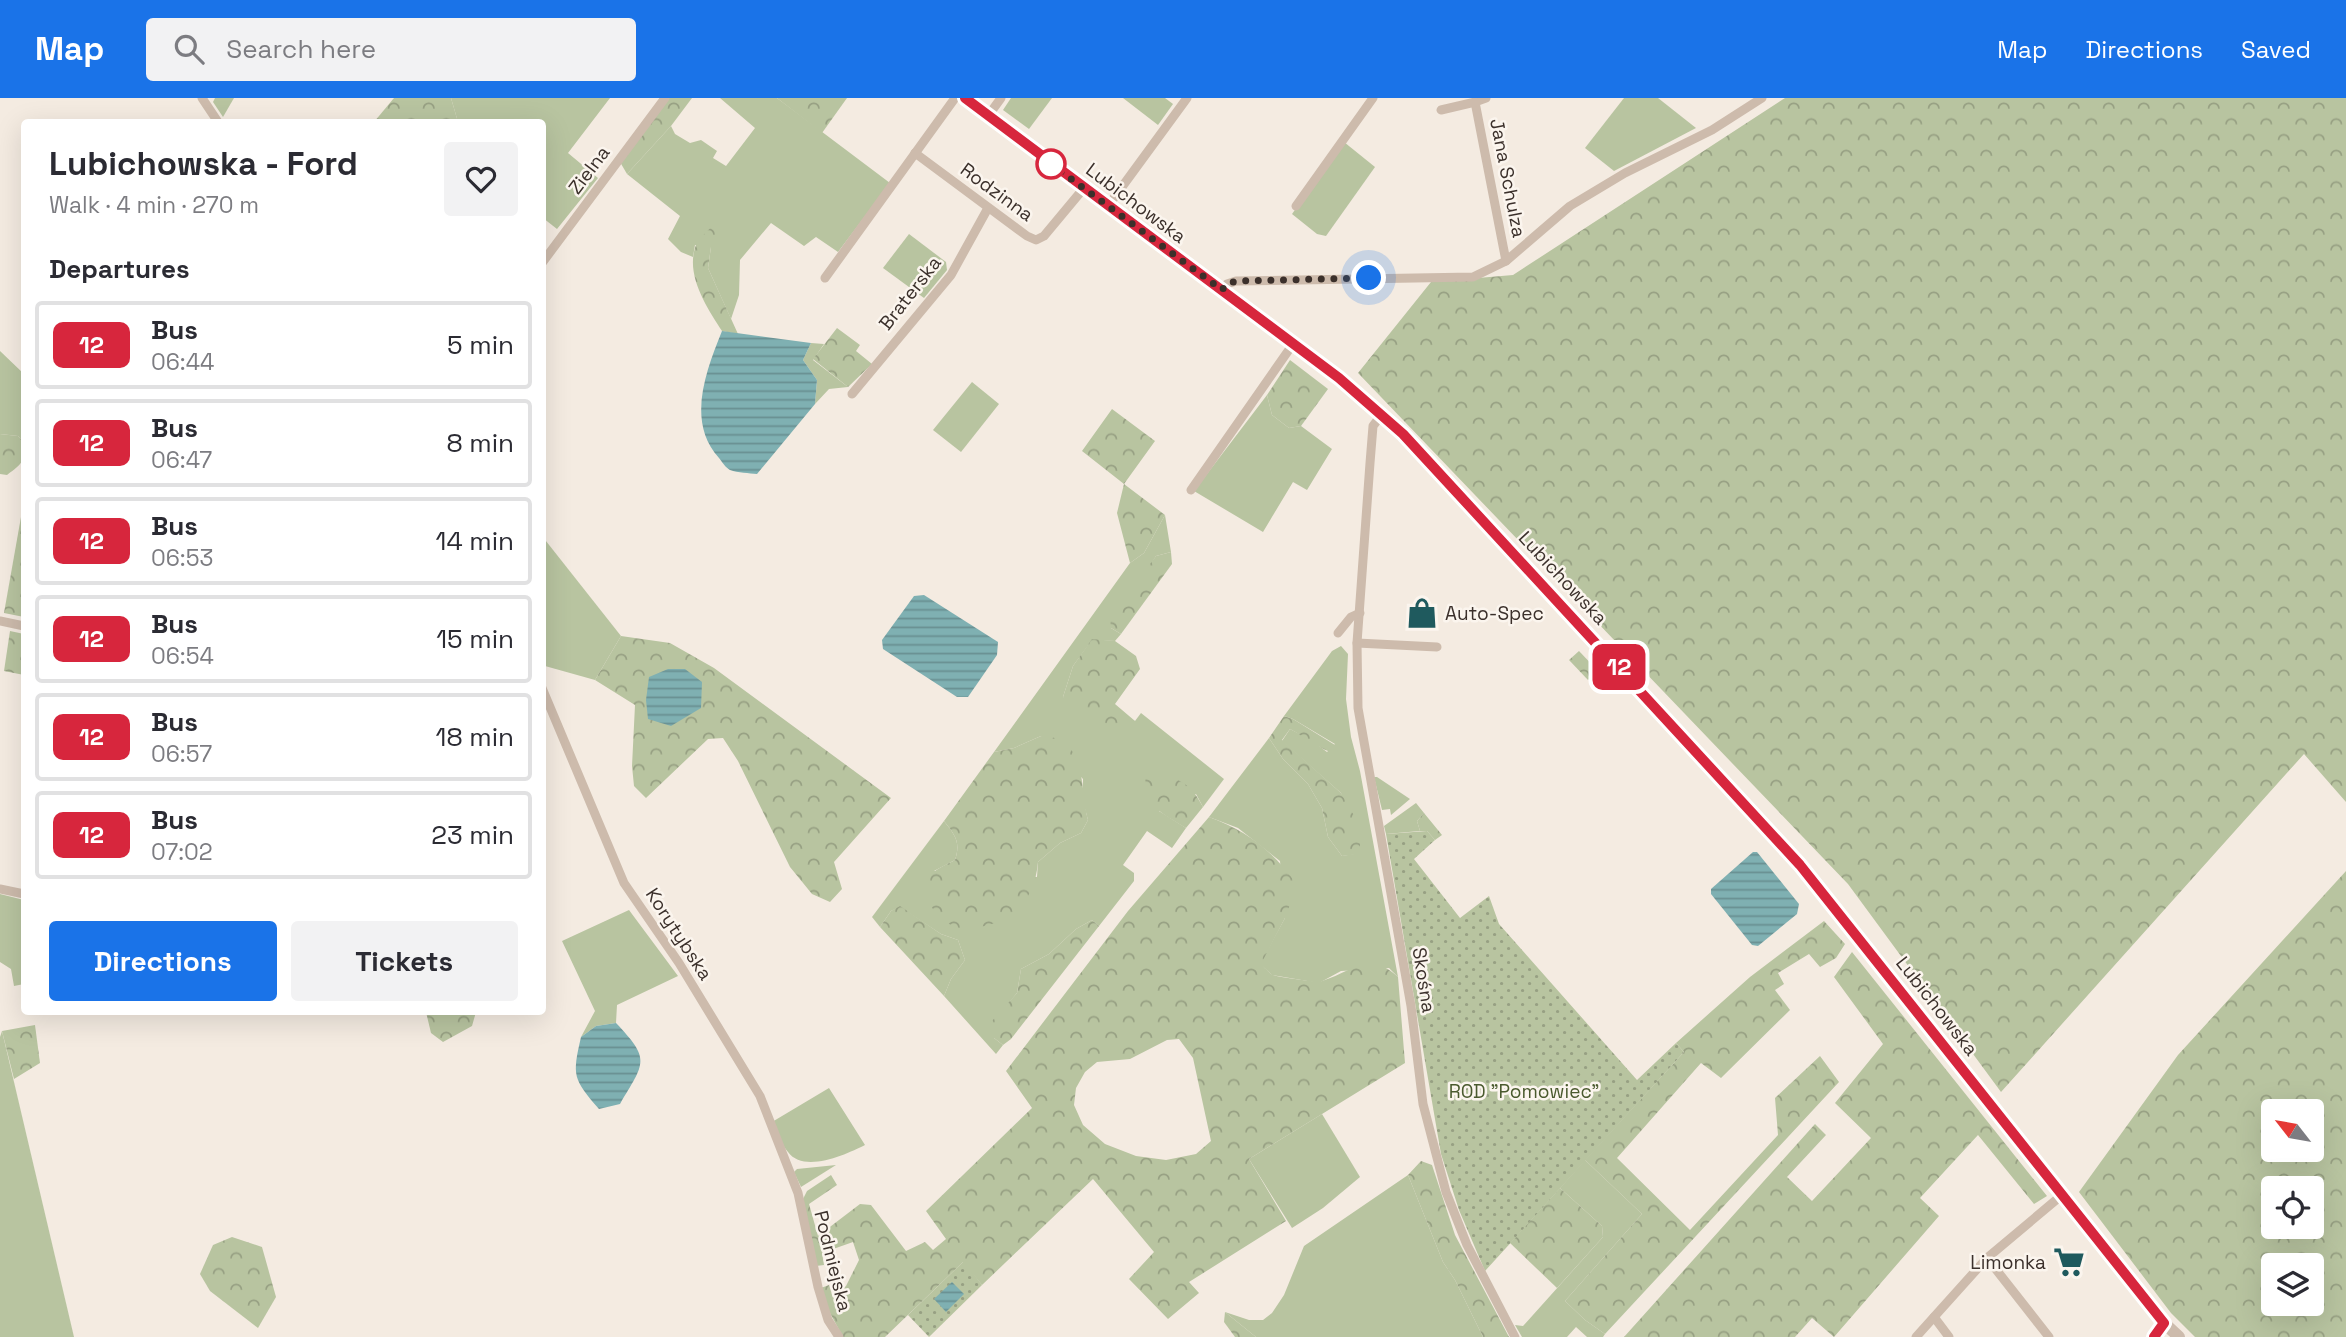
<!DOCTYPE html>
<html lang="en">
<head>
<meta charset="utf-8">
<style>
  body { margin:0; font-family:"Space Grotesk",sans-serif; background:#f2f2f3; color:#2b2b33; height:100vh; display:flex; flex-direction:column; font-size:26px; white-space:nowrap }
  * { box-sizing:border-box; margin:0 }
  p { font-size:23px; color:#7c7c81 }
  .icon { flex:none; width:38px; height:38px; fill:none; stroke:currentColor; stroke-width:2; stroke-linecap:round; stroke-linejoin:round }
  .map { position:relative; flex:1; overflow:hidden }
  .drawer { position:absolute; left:21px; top:21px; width:525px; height:896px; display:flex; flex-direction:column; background:#fff; border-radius:7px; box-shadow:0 7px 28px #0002 }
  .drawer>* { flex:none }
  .badge { padding:0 14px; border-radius:10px; font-size:24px; line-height:46px }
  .needle { width:46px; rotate:301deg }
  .tools { position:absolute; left:2261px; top:1001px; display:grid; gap:14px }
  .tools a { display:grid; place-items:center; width:63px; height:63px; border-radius:7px; background:#fff; box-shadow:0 7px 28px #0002; font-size:35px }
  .you { position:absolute; width:35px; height:35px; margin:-18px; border:5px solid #fff; border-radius:50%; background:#1a73e8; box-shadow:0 0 0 10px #1a73e833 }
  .map>.badge { position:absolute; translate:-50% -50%; box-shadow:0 0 0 4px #fff }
  h2 { padding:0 28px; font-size:26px; line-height:63px }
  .round { display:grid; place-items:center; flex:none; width:74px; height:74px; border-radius:7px; background:#f2f2f3 }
  .summary { display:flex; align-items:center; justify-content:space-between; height:119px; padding:0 28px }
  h1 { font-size:33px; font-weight:600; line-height:52px }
  .action { display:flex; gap:14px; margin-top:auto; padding:14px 28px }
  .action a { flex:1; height:80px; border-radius:7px; background:#1a73e8; color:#fff; font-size:28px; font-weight:600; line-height:80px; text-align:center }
  .action a+a { background:#f2f2f3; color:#2b2b33 }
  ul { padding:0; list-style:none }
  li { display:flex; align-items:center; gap:21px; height:88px; margin:0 14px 10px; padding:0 14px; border:4px solid #e1e1e2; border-radius:7px }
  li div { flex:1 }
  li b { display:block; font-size:26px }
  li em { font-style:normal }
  li .badge { min-width:77px; font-weight:700; text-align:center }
  header { display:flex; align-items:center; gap:42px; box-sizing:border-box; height:98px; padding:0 35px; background:#1a73e8; color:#fff }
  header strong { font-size:33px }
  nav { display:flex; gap:38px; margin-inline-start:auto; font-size:24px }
  .search { width:490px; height:63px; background:#f2f2f3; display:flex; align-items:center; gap:18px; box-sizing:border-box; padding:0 24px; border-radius:7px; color:#7c7c81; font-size:26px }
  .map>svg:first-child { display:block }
  .green { fill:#b8c4a0 }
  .forest { fill:url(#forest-crowns); fill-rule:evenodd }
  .garden { fill:url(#garden-dots) }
  .water { fill:url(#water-rules) }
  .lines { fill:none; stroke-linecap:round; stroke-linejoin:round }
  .minor { stroke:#cdbbac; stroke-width:9 }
  .tertiary { stroke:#cdbbac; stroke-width:12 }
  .line-casing { stroke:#fff; stroke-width:16 }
  .line { stroke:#d7263d; stroke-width:10 }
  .walk { stroke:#3b302b; stroke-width:7; stroke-dasharray:0 12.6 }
  .stop-dot { fill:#fff; stroke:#d7263d; stroke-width:3.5 }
  .labels { text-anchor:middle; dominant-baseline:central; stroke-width:5; stroke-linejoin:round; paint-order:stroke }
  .street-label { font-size:19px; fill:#3b302b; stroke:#fbf5ee }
  .poi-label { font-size:19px; fill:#3b302b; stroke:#fbf5ee; text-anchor:start }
  .park-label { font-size:19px; fill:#4a5a2e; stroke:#fbf5ee }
</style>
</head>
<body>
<header>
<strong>Map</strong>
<div class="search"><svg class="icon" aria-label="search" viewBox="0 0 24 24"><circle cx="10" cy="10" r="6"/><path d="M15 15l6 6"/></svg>Search here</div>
<nav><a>Map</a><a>Directions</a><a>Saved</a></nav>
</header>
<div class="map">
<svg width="2346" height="1239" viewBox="0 0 2346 1239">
  <defs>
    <pattern id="forest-crowns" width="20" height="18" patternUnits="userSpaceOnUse" patternTransform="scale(1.75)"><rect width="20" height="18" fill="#b8c4a0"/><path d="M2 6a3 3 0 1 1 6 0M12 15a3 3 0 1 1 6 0" fill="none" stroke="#97a083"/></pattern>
    <pattern id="garden-dots" width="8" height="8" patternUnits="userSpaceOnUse" patternTransform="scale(1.75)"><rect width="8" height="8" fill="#b8c4a0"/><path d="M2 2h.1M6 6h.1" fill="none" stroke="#97a083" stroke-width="1.8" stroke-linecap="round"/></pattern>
    <pattern id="water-rules" width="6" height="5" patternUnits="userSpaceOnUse" patternTransform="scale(1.75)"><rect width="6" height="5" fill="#7fb0b2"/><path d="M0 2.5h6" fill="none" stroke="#699091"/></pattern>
  </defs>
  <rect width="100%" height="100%" fill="#f4ebe1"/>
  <!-- green -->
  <g class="green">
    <path d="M 215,0 L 234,0 L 223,19 L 213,4 Z"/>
    <path d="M 451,0 L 610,0 L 568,55 L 598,80 L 557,131 L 543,120 L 542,24 L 458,24 Z"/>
    <path d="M 720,0 L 777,0 L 890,85 L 838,154 L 816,139 L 804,148 L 771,125 L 740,162 L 739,197 L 731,221 L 708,170 L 711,149 L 695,147 L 693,159 L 681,154 L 668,141 L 680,118 L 627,76 L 671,28 L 675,36 L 690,45 L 701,42 L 717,53 L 713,60 L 726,68 L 755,30 Z"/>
    <path d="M 1011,0 L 1052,0 L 1029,31 L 1003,12 Z"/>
    <path d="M 1123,0 L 1165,0 L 1173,6 L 1158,27 Z"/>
    <path d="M 1624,0 L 1658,0 L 1696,30 L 1614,73 L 1585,50 Z"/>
    <path d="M 1344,44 L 1375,69 L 1326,138 L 1317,136 L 1292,116 Z"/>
    <path d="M 909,136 L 946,164 L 947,172 L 924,200 L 883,170 Z"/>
    <path d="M 811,245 L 824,246 L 813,262 L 848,289 L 829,291 L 815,306 L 817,282 L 803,262 Z"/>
    <path d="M 0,253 L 24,276 L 24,344 L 18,338 L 0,336 Z"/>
    <path d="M 972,284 L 999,306 L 961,354 L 933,332 Z"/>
    <path d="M 1267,297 L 1272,317 L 1289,330 L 1301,328 L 1332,351 L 1307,392 L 1293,384 L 1263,434 L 1194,393 Z"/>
    <path d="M 1165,417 L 1171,454 L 1156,458 L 1111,530 L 1121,536 L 1115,543 L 1092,542 L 1073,568 L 1063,599 L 1135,623 L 1141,615 L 1224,681 L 1203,709 L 1196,696 L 1159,713 L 1186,730 L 1172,750 L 1147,733 L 1123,767 L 1134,775 L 1134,783 L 1099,828 L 1092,822 L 1076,831 L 1049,856 L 1021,871 L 1017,895 L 1007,907 L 994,940 L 1003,947 L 996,956 L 944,898 L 951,881 L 965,862 L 958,842 L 941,836 L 900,809 L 891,813 L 880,829 L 872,819 L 944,723 C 955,737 961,744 955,762 L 934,773 L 1037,779 L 1038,764 L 1060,745 L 1081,735 L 1088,722 L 1083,703 L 1083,681 L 1041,638 L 1014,650 L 994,654 L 1130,465 L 1144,455 Z"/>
    <path d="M 542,438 L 621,538 L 595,582 L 545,568 L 543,562 Z"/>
    <path d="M 1341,548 L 1348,556 L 1346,601 L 1351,639 L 1360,673 L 1398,879 L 1389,870 L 1341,873 L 1319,885 L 1272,877 L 1260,866 L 1285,820 L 1280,763 L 1238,730 L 1209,719 L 1269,640 L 1283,661 L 1308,686 L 1322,710 L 1328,739 L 1342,758 L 1360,755 L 1341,695 L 1282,643 L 1290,631 L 1311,642 L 1327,654 L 1335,646 L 1293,621 L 1284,618 L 1332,553 Z"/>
    <path d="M 1374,679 L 1377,679 L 1410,701 L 1391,717 L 1390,711 L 1382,712 Z"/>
    <path d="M 1416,705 L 1424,715 L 1417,723 L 1420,733 L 1386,736 L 1384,728 Z"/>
    <path d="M 0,796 L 24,802 L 24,886 L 14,888 L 11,871 L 0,864 Z"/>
    <path d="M 629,812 L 678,878 L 617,907 L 616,925 L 596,928 L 581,939 L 595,913 L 562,843 Z"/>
    <path d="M 2,933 L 74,1239 L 0,1239 L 0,939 Z"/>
    <path d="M 829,990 L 865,1047 C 847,1056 804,1076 788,1054 C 781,1046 777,1034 772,1024 Z"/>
    <path d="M 1322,1016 L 1360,1079 L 1323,1110 L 1292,1130 L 1249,1061 Z"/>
    <path d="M 1585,1062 L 1642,1116 L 1565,1203 L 1585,1222 L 1605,1236 L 1603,1239 L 1587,1239 L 1576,1229 L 1567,1239 L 1522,1239 L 1515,1227 L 1523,1228 L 1603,1139 L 1602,1128 L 1560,1090 Z"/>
    <path d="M 836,1067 L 801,1089 L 794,1074 L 797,1071 Z"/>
    <path d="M 1408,1077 L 1443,1164 L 1455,1182 L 1483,1239 L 1256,1239 L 1225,1214 L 1249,1222 L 1263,1222 L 1272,1215 L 1284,1197 L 1304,1148 Z"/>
  </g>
  <!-- forest -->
  <g class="forest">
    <path d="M 394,0 L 451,0 L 458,24 L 374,24 Z"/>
    <path d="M 669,0 L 692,0 L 671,28 L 627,76 L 620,64 Z"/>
    <path d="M 777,0 L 847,0 L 822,35 Z"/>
    <path d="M 1785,0 L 2346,0 L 2346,704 L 2304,656 L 2001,994 L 1848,786 L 1358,275 L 1431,184 L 1513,177 Z"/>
    <path d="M 712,128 L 719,134 L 711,149 L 708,170 L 738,236 L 722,233 C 708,211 686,179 695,150 C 697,142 706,135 712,128 Z"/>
    <path d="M 837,230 L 860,247 L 856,253 L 872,266 L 848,289 L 813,261 Z"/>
    <path d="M 1290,262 L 1328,291 L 1301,328 L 1289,330 L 1272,317 L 1267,297 Z"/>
    <path d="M 1112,311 L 1155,343 L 1124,386 L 1165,417 L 1144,455 L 1130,465 L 1117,415 L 1124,386 L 1082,353 Z"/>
    <path d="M 0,336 L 18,338 L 24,344 C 25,364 23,365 7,377 L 0,376 Z"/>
    <path d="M 24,402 L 24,519 L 4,515 Z"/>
    <path d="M 1171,454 L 1172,466 L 1121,536 L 1111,530 L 1110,519 L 1156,458 Z"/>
    <path d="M 10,533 L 24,536 L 24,577 L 4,573 Z"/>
    <path d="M 621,538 L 670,545 L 714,570 L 891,700 L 834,764 L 842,791 L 830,804 L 812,796 L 790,769 L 738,663 L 723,640 L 708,641 L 646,700 L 634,688 L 632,668 L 635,607 L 595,582 Z"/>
    <path d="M 1092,541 L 1115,543 L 1136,558 L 1140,571 L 1115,606 L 1135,623 L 1118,629 L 1094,623 L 1076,615 L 1063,599 L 1073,568 Z"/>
    <path d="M 1579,553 L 1598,573 L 1588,582 L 1569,562 Z"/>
    <path d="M 1284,618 L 1293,621 L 1335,647 L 1336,655 C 1321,653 1304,638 1290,631 L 1282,642 L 1341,695 L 1360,728 L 1360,756 L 1342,758 L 1328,739 L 1322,710 L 1308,686 L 1283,661 L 1269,640 Z"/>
    <path d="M 1041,638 C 1046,639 1053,639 1058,641 C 1086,653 1081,697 1088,722 L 1081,735 L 1060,745 L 1038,764 C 1035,799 1017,820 984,828 C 979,830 973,832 969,832 C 942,830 916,802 932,776 C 937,770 948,766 955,762 C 961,744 955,737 944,723 L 994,654 L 1014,650 Z"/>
    <path d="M 1159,674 C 1182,683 1191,686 1203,709 L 1186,730 C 1160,714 1148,711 1145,679 Z"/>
    <path d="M 1424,715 L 1442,737 L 1435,742 L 1427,733 L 1420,733 L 1417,723 Z"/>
    <path d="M 1209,719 C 1249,734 1273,753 1297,787 L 1285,820 L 1261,866 C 1264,869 1269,875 1273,877 C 1278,879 1318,885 1322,883 C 1351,874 1370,852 1398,879 L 1405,965 L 1249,1061 L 1286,1123 L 1189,1184 L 1199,1195 L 1168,1221 L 1129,1181 L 1154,1154 L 1093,1081 L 982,1187 L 963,1164 L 885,1239 L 843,1239 L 825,1206 L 821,1190 L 829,1187 L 833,1200 L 846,1188 L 859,1162 L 853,1144 L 822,1155 L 824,1167 L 816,1168 L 803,1101 L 807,1093 L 831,1077 L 837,1087 L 809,1106 L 818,1138 L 860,1106 L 871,1107 L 906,1153 L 925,1144 L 933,1152 L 946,1141 L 926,1113 L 1032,1010 L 1006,973 L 1128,813 ZM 1179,941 L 1193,960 L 1211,1043 L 1196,1056 L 1166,1062 L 1136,1058 L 1105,1046 L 1083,1027 L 1074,1007 L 1076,990 L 1085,974 L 1097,964 L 1130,961 L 1167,942 Z"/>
    <path d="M 2346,773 L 2346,1239 L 2195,1239 L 2171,1215 L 2079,1094 L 2178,957 ZM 2273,1013 L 2312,1013 L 2312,1052 L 2273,1052 ZM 2273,1090 L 2312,1090 L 2312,1129 L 2273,1129 ZM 2273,1167 L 2312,1167 L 2312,1206 L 2273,1206 Z"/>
    <path d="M 900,808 L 941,836 L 958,842 L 965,862 L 951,881 L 944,898 L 880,829 L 891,813 Z"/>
    <path d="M 1092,822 L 1099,828 L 1011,941 L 1003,947 L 994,940 L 992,923 L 1017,895 L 1021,871 L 1049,856 L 1076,831 Z"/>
    <path d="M 1824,823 L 1845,846 L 1836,860 L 1820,869 L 1809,856 L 1778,875 L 1784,886 L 1775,892 L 1790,912 L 1721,980 L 1701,965 L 1617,1060 L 1690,1132 L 1778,1037 L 1775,1000 L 1820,958 L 1839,984 L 1605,1236 L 1585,1222 L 1565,1203 L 1642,1116 L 1585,1062 L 1684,954 L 1676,945 L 1750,879 Z"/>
    <path d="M 1852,854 L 2047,1098 L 2034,1106 L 1978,1037 L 1920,1100 L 1939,1118 L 1834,1239 L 1812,1220 L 1795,1239 L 1624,1239 L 1815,1026 L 1826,1037 L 1787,1079 L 1812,1103 L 1871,1040 L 1835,1005 L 1883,946 L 1834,879 Z"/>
    <path d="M 426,914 L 476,914 L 472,928 L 443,944 L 431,935 Z"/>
    <path d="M 35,927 L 40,965 L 14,981 L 2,933 Z"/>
    <path d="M 1421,1063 L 1432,1067 L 1455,1137 L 1509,1239 L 1483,1239 L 1455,1182 L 1443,1164 L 1408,1077 Z"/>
    <path d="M 1560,1090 L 1602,1128 L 1603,1139 L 1557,1190 L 1510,1145 Z"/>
    <path d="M 232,1139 L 262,1149 L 276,1199 L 258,1230 L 210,1193 L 200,1176 L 213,1147 Z"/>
    <path d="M 1225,1214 L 1256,1239 L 1235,1239 L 1224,1224 Z"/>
  </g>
  <!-- garden -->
  <g class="garden">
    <path d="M 1427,733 L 1435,742 L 1414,761 L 1460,820 L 1489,798 L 1499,826 L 1637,982 L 1676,945 L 1684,954 L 1485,1173 L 1459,1112 L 1441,1056 L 1386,736 Z"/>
    <path d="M 964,1163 L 982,1187 L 929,1239 L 908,1217 Z"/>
  </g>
  <!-- water -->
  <g class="water">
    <path d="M 722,233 L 811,245 L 803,262 L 817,282 L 815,306 L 757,376 C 749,375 738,375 730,372 C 726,370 722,364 719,360 C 686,324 706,273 722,233 Z"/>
    <path d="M 924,497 L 998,544 L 997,557 L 968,599 L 957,599 L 883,551 L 882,542 L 914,498 Z"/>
    <path d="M 668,571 L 685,571 L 702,584 L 701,610 L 671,628 L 648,621 L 646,602 L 649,579 Z"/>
    <path d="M 1753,754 L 1757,754 L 1799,806 L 1797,816 L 1758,848 L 1752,847 L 1711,796 L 1711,791 Z"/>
    <path d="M 616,925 C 651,962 645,964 620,1006 L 599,1011 C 573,981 572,978 581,939 L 596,928 Z"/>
    <path d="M 952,1184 L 964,1196 L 946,1214 L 934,1201 Z"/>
  </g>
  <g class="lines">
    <!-- minor -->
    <g class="minor">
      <path d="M 202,0 L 218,24"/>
      <path d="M 1486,0 L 1475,4 L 1506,163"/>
      <path d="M 1441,12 L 1475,4"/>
      <path d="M 988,18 L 1001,0"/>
      <path d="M 915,55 L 1027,138 L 1036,142 L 1044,138 L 1084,90"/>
      <path d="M 1108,108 L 1187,0"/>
      <path d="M 1296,108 L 1373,0"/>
      <path d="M 542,165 L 665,0"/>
      <path d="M 825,180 L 955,0"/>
      <path d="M 1222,192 L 1227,186 L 1236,183 L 1473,179 L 1506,163 L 1570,108 L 1625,75 L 1712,32 L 1762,0"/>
      <path d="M 852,296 L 951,177 L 988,110"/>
      <path d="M 1382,316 L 1373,328 L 1370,365 L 1357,545 L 1358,610 L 1411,908 L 1423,1006 L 1446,1094 L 1467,1147 L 1515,1239"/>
      <path d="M 1191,392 L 1293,246"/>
      <path d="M 0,523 L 24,528"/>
      <path d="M 1338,535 L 1351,519 L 1360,515"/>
      <path d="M 1357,545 L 1437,549"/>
      <path d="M 542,590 L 624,785 L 679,865 L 760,998 L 798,1095 L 818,1189 L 828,1222 L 839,1239"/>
      <path d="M 0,791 L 24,796"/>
      <path d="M 1987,1160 L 2049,1239"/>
      <path d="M 1934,1219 L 1949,1239"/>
      <path d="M 1916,1239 L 1987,1160 L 2062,1097"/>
      <path d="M 2154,1239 L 2164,1225"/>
    </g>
    <!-- tertiary -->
    <path class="tertiary" d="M 965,0 L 1339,280 L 1403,336 L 1800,767 L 2164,1225 L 2179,1239"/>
  </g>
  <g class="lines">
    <defs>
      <path id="line" d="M 965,0 L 1339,280 L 1403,336 L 1800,767 L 2164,1225 L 2154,1239"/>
    </defs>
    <!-- line casing -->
    <use href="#line" class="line-casing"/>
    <!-- line -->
    <use href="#line" class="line"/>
    <!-- walk -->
    <path class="walk" d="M 1051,66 L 1222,192 L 1227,186 L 1236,183 L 1369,180"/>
  </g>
  <!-- icons -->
  <defs>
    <symbol id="shop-bare" viewBox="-9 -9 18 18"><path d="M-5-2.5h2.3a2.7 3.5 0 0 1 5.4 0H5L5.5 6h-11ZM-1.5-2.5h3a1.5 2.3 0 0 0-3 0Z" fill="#1f5a5e" stroke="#fbf5ee" stroke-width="2.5" paint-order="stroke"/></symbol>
    <symbol id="supermarket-bare" viewBox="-9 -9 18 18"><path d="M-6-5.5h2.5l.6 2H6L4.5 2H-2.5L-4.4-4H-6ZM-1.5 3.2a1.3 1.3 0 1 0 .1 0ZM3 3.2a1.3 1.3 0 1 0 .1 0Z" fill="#1f5a5e" stroke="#fbf5ee" stroke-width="2.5" paint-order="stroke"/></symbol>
  </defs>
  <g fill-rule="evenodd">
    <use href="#shop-bare" x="1400" y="493" width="44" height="44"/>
    <use href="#supermarket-bare" x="2047" y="1142" width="44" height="44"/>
  </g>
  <!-- markers -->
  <circle class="stop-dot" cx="1051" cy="66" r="14"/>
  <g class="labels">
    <!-- street labels -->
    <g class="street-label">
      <text transform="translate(589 72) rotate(-53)">Zielna</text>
      <text transform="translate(1508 80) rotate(79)">Jana Schulza</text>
      <text transform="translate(997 94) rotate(36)">Rodzinna</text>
      <text transform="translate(1136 105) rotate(37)">Lubichowska</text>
      <text transform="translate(910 195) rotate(-52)">Braterska</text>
      <text transform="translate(1563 480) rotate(47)">Lubichowska</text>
      <text transform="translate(679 836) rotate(57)">Korytybska</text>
      <text transform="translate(1424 882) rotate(81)">Skośna</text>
      <text transform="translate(1937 908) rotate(52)">Lubichowska</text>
      <text transform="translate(833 1163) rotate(76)">Podmiejska</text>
    </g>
    <!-- poi labels -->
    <g class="poi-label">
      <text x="1445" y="515">Auto-Spec</text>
      <text x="2046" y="1164" text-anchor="end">Limonka</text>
    </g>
    <!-- park labels -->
    <g class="park-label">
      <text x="1524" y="993">ROD "Pomowiec"</text>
    </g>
  </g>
</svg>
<div class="tools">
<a><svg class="needle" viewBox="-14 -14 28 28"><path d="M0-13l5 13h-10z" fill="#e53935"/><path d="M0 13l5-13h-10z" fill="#7c7c81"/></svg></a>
<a><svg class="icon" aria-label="locate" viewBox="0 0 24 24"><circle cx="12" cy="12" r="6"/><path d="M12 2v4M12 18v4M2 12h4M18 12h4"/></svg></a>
<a><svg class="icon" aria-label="layers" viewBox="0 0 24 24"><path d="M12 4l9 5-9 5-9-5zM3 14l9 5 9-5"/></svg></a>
</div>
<div class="you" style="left:1369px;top:180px"></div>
<b class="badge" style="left:1619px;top:569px;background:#d7263d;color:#fff">12</b>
<section class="drawer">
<div class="summary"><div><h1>Lubichowska - Ford</h1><p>Walk · 4 min · 270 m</p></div><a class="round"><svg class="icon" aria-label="heart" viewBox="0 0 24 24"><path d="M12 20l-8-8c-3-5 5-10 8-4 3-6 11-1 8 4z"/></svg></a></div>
<h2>Departures</h2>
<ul>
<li><span class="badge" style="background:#d7263d;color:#fff">12</span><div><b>Bus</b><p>06:44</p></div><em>5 min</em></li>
<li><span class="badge" style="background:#d7263d;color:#fff">12</span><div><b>Bus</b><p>06:47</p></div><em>8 min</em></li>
<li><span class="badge" style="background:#d7263d;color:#fff">12</span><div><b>Bus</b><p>06:53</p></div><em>14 min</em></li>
<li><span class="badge" style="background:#d7263d;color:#fff">12</span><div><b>Bus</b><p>06:54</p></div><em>15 min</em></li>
<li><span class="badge" style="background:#d7263d;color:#fff">12</span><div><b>Bus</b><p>06:57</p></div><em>18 min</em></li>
<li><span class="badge" style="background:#d7263d;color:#fff">12</span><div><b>Bus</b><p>07:02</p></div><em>23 min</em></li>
</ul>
<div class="action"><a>Directions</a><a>Tickets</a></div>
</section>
</div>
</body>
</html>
